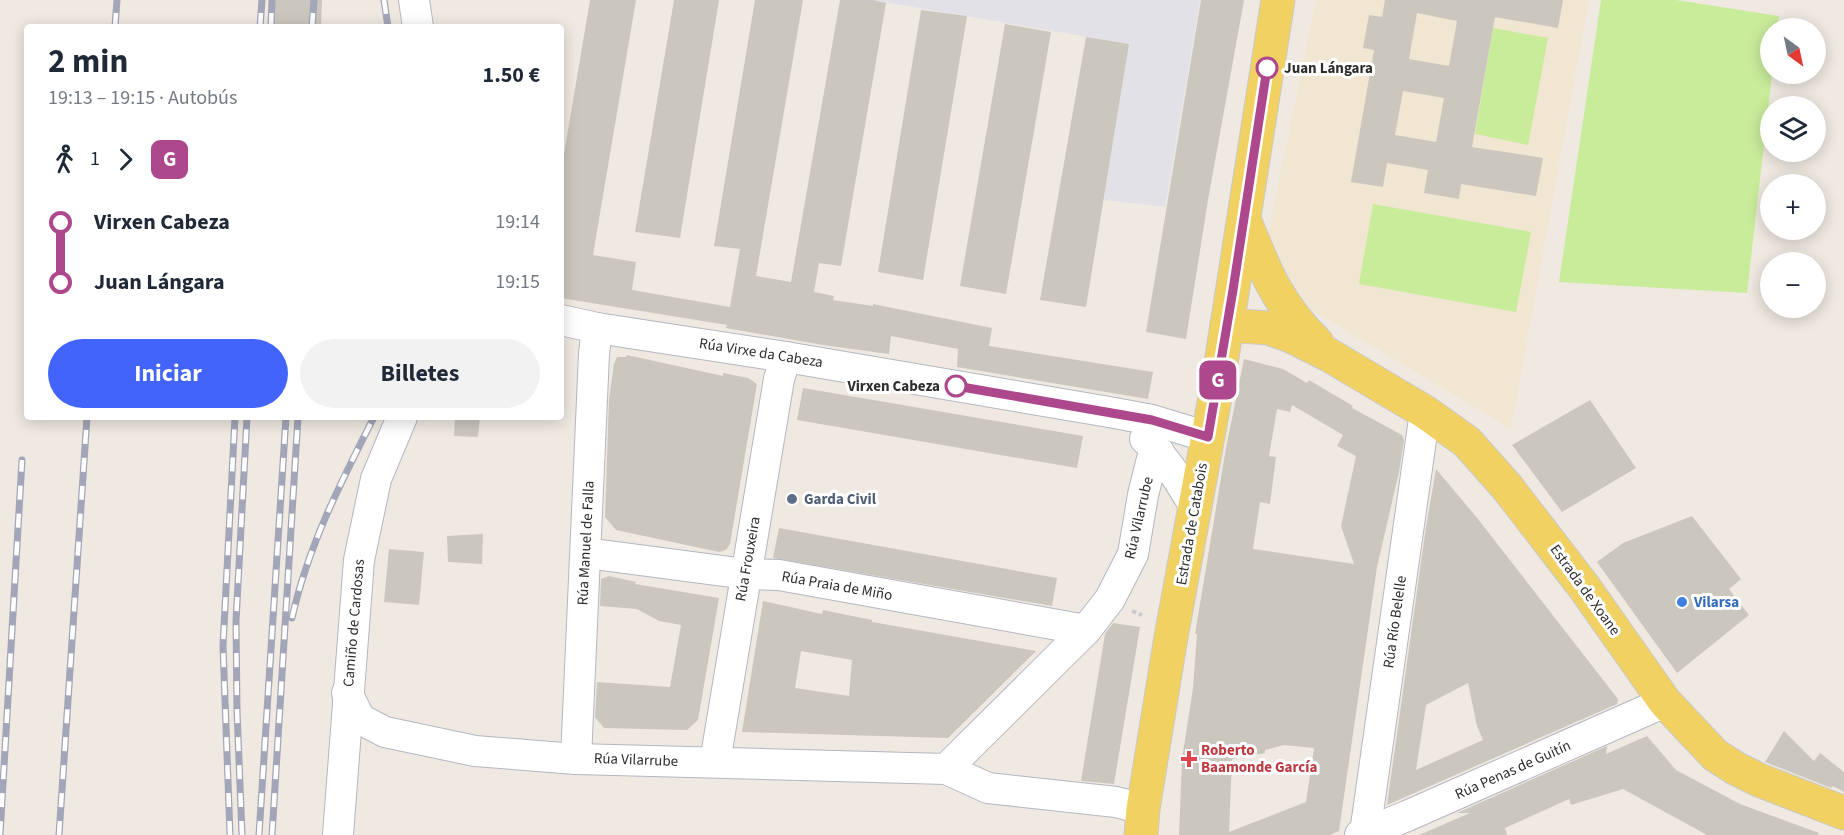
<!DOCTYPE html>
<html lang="es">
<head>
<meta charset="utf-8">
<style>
  body { margin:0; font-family:"Source Sans 3",sans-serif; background:#f2f2f3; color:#1f2937; height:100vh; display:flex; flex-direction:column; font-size:22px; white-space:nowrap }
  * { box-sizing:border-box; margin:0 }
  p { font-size:20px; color:#747a83 }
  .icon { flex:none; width:33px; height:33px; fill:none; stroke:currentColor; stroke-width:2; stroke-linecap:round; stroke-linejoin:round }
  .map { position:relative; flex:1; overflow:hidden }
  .details { position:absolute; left:24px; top:24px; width:540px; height:396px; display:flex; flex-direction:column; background:#fff; border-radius:6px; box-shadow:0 3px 15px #0003 }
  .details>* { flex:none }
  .badge { padding:0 12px; border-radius:9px; font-size:21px; line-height:39px }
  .needle { width:39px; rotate:147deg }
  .controls { position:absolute; left:1760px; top:18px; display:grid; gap:12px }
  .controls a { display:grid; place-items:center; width:66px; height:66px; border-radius:50%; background:#fff; box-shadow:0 3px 15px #0003; font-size:30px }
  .map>.badge { position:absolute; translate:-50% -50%; box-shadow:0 0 0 3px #fff }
  .legs { display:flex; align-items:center; gap:9px; height:66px; padding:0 24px; font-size:20px }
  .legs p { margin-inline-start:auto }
  .head { display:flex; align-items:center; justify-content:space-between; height:102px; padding:0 24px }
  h1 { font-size:33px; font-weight:700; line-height:45px }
  .button { display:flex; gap:12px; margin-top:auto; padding:12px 24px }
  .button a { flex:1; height:69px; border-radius:36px; background:#4264fb; color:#fff; font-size:24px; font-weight:700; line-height:69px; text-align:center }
  .button a+a { background:#f2f2f3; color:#1f2937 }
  ul { padding:0 24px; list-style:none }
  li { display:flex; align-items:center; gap:21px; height:60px; font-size:22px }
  li i { display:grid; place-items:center; width:9px; height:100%; margin:0 8px; background:currentColor }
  li i::after { content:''; width:15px; height:15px; margin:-8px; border:4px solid; border-radius:50%; background:#fff }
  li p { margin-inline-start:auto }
  li:first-child i { background:linear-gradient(#0000 50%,currentColor 0) }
  li:last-child i { background:linear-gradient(currentColor 50%,#0000 0) }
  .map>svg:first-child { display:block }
  .industrial { fill:#e3e1e8 }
  .education { fill:#f0e6d1 }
  .pitch { fill:#c9ec9a }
  .building { fill:#cbc7bf; fill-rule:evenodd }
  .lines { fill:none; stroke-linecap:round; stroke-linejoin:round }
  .minor-casing { stroke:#b4b7c1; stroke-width:32 }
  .major-casing { stroke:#c9c9c9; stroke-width:35 }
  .path { stroke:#c9c9c9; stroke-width:4; stroke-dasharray:4.5 3; stroke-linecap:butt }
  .minor { stroke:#fff; stroke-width:30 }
  .major { stroke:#f2d163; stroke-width:33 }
  .rail-casing { stroke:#a3a6b8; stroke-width:7 }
  .rail { stroke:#fff; stroke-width:4.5; stroke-dasharray:14; stroke-linecap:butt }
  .line-1-casing { stroke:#fff; stroke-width:14 }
  .line-1 { stroke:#ad488c; stroke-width:9 }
  .stop-1-dot { fill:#fff; stroke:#ad488c; stroke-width:3 }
  .service-dot { fill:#5c6f8a; stroke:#fff; stroke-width:2 }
  .shop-dot { fill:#3f7fe0; stroke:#fff; stroke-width:2 }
  .health-dot { fill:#e0444e; stroke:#fff; stroke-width:2 }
  .labels { text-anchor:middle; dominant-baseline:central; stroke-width:6; stroke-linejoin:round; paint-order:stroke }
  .stop-label { font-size:15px; font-weight:bold; fill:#2e2e2e; stroke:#fff; text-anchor:start }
  .street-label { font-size:15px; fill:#2e2e2e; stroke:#fff }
  .service-label { font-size:15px; font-weight:bold; fill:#4e5e75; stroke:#fff; text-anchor:start }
  .shop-label { font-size:15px; font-weight:bold; fill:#366cbe; stroke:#fff; text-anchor:start }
  .health-label { font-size:15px; font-weight:bold; fill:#be3a42; stroke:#fff; text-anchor:start }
</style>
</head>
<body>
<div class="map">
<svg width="1844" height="835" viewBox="0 0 1844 835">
  <rect width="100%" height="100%" fill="#efe9e1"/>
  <!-- industrial -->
  <path class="industrial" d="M 872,0 L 1200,0 L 1165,207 L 1104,200 L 1129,44 Z"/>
  <!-- education -->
  <path class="education" d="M 1316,0 L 1589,0 L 1511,429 L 1305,306 L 1268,235 Z"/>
  <!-- pitch -->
  <g class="pitch">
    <path d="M 1601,0 L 1676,0 L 1779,16 L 1777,28 L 1770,28 L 1770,74 L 1772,74 L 1747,293 L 1559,282 Z"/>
    <path d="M 1493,28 L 1548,38 L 1528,145 L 1475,134 Z"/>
    <path d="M 1373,204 L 1531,232 L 1516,312 L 1359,284 Z"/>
  </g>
  <!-- building -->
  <g class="building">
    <path d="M 274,0 L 322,0 L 321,27 L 273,27 Z"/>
    <path d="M 590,0 L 636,0 L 593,255 L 636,262 L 632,290 L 730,307 L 740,249 L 714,246 L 755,0 L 803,0 L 756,276 L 791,282 L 840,0 L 873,0 L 886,3 L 841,266 L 819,263 L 814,292 L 834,296 L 833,300 L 873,306 L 873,304 L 992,328 L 989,346 L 1153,372 L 1148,399 L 957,367 L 958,349 L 891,336 L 889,354 L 823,345 L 726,328 L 727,325 L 561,298 L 561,172 Z"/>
    <path d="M 674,0 L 719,0 L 680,238 L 635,232 Z"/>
    <path d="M 1201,0 L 1244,0 L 1208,200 L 1186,339 L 1146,332 Z"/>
    <path d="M 1385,0 L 1563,0 L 1558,28 L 1495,17 L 1472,147 L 1543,158 L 1536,196 L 1461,184 L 1459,199 L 1424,193 L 1428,170 L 1387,163 L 1383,187 L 1351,182 L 1374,50 L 1363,48 L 1369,15 L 1382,17 ZM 1417,13 L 1457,21 L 1449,66 L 1409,59 ZM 1403,91 L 1444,98 L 1436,142 L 1395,135 Z"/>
    <path d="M 921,10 L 967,16 L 923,280 L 878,272 Z"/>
    <path d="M 1005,24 L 1051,32 L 1006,294 L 960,286 Z"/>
    <path d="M 1086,37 L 1129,44 L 1086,307 L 1040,300 Z"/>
    <path d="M 627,355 L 723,376 L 723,373 L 748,378 L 757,384 L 730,544 L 726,550 L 719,552 L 616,530 L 605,517 L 609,399 L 614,364 L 617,357 L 626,357 Z"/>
    <path d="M 1244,359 L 1283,369 L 1307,383 L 1309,380 L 1353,406 L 1352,408 L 1402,435 L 1404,440 L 1399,472 L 1377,567 L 1339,831 L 1330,835 L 1179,835 L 1182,759 L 1193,688 L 1197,634 L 1195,634 L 1226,448 ZM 1292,405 L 1343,435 L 1337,446 L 1356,456 L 1341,526 L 1354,564 L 1253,549 L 1260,502 L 1270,504 L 1276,457 L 1269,456 L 1277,409 L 1290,412 ZM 1284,745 L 1314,748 L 1306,802 L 1229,832 L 1232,759 L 1265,753 L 1265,750 Z"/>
    <path d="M 803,388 L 1083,436 L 1077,468 L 797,420 Z"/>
    <path d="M 1590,400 L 1636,468 L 1562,512 L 1512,445 Z"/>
    <path d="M 455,417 L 480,417 L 478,437 L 454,436 Z"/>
    <path d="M 1436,469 L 1478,519 L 1618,699 L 1617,704 L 1387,805 L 1426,527 ZM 1468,683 L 1477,726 L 1483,740 L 1416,770 L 1426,705 Z"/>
    <path d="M 1692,516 L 1741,579 L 1729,589 L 1749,615 L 1677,673 L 1597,562 L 1623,543 Z"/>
    <path d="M 779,528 L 1057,578 L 1052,606 L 773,558 Z"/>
    <path d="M 483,534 L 482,564 L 448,562 L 447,536 Z"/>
    <path d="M 389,549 L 424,552 L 419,605 L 384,602 Z"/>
    <path d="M 609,576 L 636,582 L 635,584 L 719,598 L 698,720 L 687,730 L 604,728 L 595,717 L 597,682 L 670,687 L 681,625 L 659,621 L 637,609 L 600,606 L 601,579 Z"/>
    <path d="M 763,601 L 822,614 L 823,610 L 872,620 L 872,622 L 1036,651 L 948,738 L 742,732 ZM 801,651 L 852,660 L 849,696 L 795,688 Z"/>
    <path d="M 1113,623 L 1140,627 L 1114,784 L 1081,781 L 1105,634 Z"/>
    <path d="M 1784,731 L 1814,761 L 1820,753 L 1844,772 L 1844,792 L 1833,786 L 1831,788 L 1765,762 Z"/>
    <path d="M 1647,736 L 1676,770 L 1740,804 L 1819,833 L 1818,835 L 1707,835 L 1623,789 L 1571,805 L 1569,799 L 1505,828 L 1507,835 L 1419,835 L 1470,813 L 1457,813 L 1607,746 L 1606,754 Z"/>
  </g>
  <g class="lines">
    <defs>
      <g id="minor">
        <path d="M 414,0 L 418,27"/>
        <path d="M 561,320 L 597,328 L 786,357 L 1109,412 L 1152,420 L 1208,437"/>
        <path d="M 1145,439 C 1166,458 1180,482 1195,507"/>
        <path d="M 586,553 L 746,574 L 779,575 L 1086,630"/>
        <path d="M 347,693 L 360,719 L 385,732 L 475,751 L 576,759 L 946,769 L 988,788 L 1116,802 L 1143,809"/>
        <path d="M 576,759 L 594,354 L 597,328"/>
        <path d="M 715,762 L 779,379 L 786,357"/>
        <path d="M 946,769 L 1086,630 L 1110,599 L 1133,554 L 1143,495 L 1152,459 L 1159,452"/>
        <path d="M 1365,833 L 1425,412"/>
        <path d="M 338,835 L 359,560 L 376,479 L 402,417"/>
        <path d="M 1360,835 L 1407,816 L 1665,702"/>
      </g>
      <g id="major">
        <path d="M 1244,219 C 1263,267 1278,306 1317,343"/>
        <path d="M 1227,325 L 1268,328 L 1291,336 L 1329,355 L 1425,412 L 1467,442 L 1507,487 L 1584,587 L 1665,702 L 1715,755 L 1735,768 L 1759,780 L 1844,813"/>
        <path d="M 1141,835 L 1143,809 L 1171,637 L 1219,376 L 1278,0"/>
      </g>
    </defs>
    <!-- minor casing -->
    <use href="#minor" class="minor-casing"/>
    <!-- major casing -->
    <use href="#major" class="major-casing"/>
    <!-- path -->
    <path class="path" d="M 1132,611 L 1142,615"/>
    <!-- minor -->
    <use href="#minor" class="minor"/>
    <!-- major -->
    <use href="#major" class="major"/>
    <defs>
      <g id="rail">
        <path d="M 384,0 L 388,27"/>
        <path d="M 115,27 L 117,0"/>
        <path d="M 260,27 L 262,0"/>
        <path d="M 271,27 L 272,0"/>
        <path d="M 312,27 L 314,0"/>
        <path d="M 292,618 C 308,546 341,482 374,417"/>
        <path d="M 0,835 L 22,460"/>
        <path d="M 59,835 L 87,417"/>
        <path d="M 230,835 L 223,646 L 235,417"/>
        <path d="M 242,835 L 237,711 L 236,621 L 247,417"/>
        <path d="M 259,835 L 286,417"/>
        <path d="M 272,835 L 298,417"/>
      </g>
    </defs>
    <!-- rail casing -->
    <use href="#rail" class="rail-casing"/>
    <!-- rail -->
    <use href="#rail" class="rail"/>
  </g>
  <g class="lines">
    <defs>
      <path id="line-1" d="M 956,386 L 1152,420 L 1208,437 L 1233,290 L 1267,68"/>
    </defs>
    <!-- line-1 casing -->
    <use href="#line-1" class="line-1-casing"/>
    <!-- line-1 -->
    <use href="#line-1" class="line-1"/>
  </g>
  <!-- markers -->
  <g class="stop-1-dot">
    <circle cx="1267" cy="68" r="10"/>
    <circle cx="956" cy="386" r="10"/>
  </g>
  <circle class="service-dot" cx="792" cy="499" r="6"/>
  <circle class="shop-dot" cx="1682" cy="602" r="6"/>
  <path class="health-dot" d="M1186 750h6v6h6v6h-6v6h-6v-6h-6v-6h6z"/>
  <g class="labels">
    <!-- stop labels -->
    <g class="stop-label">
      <text x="1284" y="68">Juan Lángara</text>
      <text x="940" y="386" text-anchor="end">Virxen Cabeza</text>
    </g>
    <!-- street labels -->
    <g class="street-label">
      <text transform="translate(761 353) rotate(9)">Rúa Virxe da Cabeza</text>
      <text transform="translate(1139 518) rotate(-77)">Rúa Vilarrube</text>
      <text transform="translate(1192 524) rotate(-80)">Estrada de Catabois</text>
      <text transform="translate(586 543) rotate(-87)">Rúa Manuel de Falla</text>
      <text transform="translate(748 559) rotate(-80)">Rúa Frouxeira</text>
      <text transform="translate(837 586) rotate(10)">Rúa Praia de Miño</text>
      <text transform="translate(1585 590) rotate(54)">Estrada de Xoane</text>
      <text transform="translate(1395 622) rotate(-82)">Rúa Río Belelle</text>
      <text transform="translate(354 623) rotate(-85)">Camiño de Cardosas</text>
      <text transform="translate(636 760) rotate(2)">Rúa Vilarrube</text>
      <text transform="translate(1513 770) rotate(-24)">Rúa Penas de Guitín</text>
    </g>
    <!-- service labels -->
    <g class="service-label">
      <text x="804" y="499">Garda Civil</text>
    </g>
    <!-- shop labels -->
    <g class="shop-label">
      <text x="1694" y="602">Vilarsa</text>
    </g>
    <!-- health labels -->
    <g class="health-label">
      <text x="1201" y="750">Roberto<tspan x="1201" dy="17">Baamonde García</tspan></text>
    </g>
  </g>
</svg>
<div class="controls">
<a><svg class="needle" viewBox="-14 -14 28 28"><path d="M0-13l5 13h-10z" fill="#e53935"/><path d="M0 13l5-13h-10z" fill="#747a83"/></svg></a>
<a><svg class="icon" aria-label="layers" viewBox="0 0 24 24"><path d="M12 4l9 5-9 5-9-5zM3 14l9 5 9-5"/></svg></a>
<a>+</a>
<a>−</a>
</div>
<b class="badge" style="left:1218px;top:380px;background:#ad488c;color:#fff">G</b>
<section class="details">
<div class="head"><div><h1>2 min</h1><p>19:13 – 19:15 · Autobús</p></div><b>1.50 €</b></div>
<div class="legs"><svg class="icon" aria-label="walk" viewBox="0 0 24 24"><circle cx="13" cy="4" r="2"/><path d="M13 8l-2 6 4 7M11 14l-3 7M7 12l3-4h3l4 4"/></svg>1<svg class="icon" aria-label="forward" viewBox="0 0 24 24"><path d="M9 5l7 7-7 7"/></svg><b class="badge" style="background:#ad488c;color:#fff">G</b></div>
<ul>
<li><i style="color:#ad488c"></i><b>Virxen Cabeza</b><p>19:14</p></li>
<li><i style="color:#ad488c"></i><b>Juan Lángara</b><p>19:15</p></li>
</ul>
<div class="button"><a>Iniciar</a><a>Billetes</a></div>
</section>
</div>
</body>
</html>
